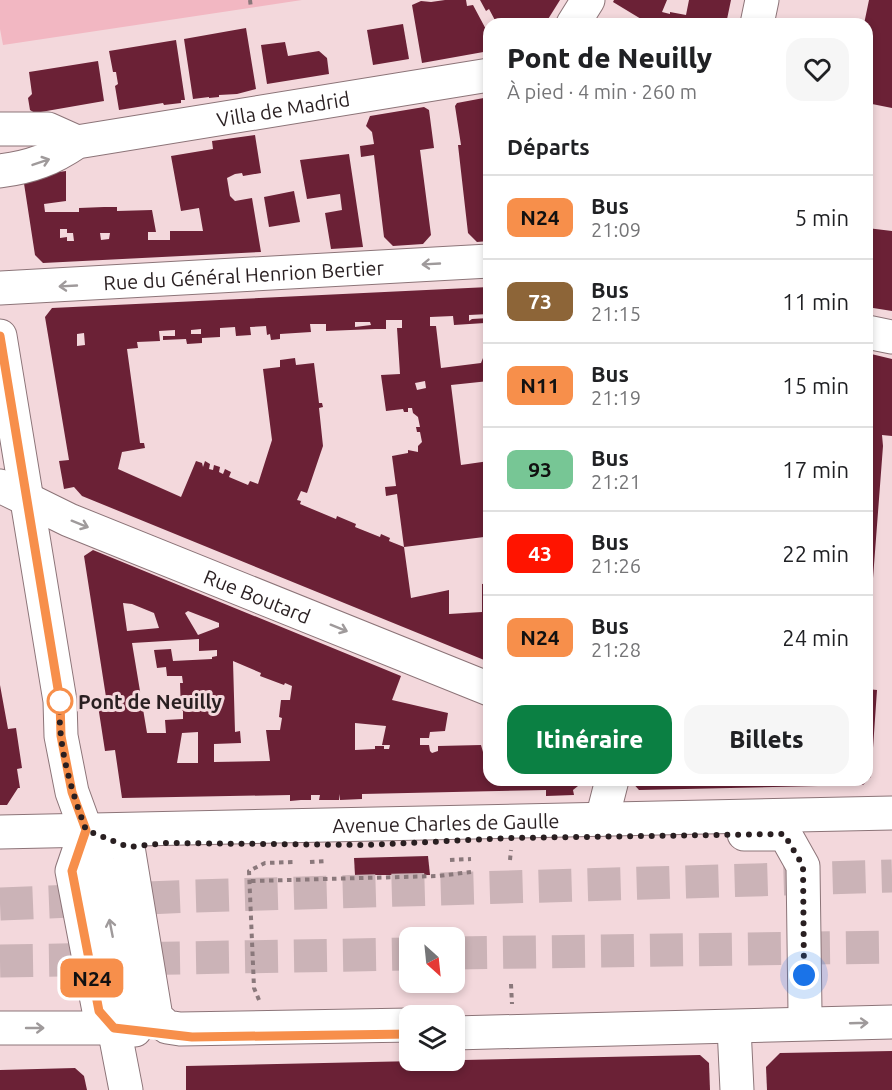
<!DOCTYPE html>
<html lang="fr">
<head>
<meta charset="utf-8">
<style>
  body { margin:0; font-family:Ubuntu,sans-serif; background:#f6f6f6; color:#202124; height:100vh; display:flex; flex-direction:column; font-size:22px; white-space:nowrap }
  * { box-sizing:border-box; margin:0 }
  p { font-size:20px; color:#757577 }
  .icon { flex:none; width:33px; height:33px; fill:none; stroke:currentColor; stroke-width:2; stroke-linecap:round; stroke-linejoin:round }
  .map { position:relative; flex:1; overflow:hidden }
  .drawer { position:absolute; left:483px; top:18px; width:390px; height:768px; display:flex; flex-direction:column; background:#fff; border-radius:18px; box-shadow:0 3px 9px #0003 }
  .drawer>* { flex:none }
  .badge { padding:0 12px; border-radius:9px; font-size:21px; line-height:39px }
  .needle { width:39px; rotate:153deg }
  .tools { position:absolute; left:399px; top:927px; display:grid; gap:12px }
  .tools a { display:grid; place-items:center; width:66px; height:66px; border-radius:12px; background:#fff; box-shadow:0 3px 9px #0003; font-size:30px }
  .you { position:absolute; width:30px; height:30px; margin:-15px; border:4px solid #fff; border-radius:50%; background:#1a73e8; box-shadow:0 0 0 9px #1a73e833 }
  .map>.badge { position:absolute; translate:-50% -50%; box-shadow:0 0 0 3px #fff }
  h2 { padding:0 24px; font-size:22px; line-height:54px }
  .round { display:grid; place-items:center; flex:none; width:63px; height:63px; border-radius:18px; background:#f6f6f6 }
  .headline { display:flex; align-items:center; justify-content:space-between; height:102px; padding:0 24px }
  h1 { font-size:28px; font-weight:800; line-height:45px }
  .button { display:flex; gap:12px; margin-top:auto; padding:12px 24px }
  .button a { flex:1; height:69px; border-radius:18px; background:#0b8043; color:#fff; font-size:24px; font-weight:800; line-height:69px; text-align:center }
  .button a+a { background:#f6f6f6; color:#202124 }
  ul { padding:0; list-style:none }
  li { display:flex; align-items:center; gap:18px; height:84px; padding:0 24px; border-top:2px solid #e0e0e0 }
  li div { flex:1 }
  li b { display:block; font-size:22px }
  li em { font-style:normal }
  li .badge { min-width:66px; font-weight:700; text-align:center }
  .map>svg:first-child { display:block }
  .green { fill:#f2b7c2 }
  .building { fill:#6b2136; fill-rule:evenodd }
  .lines { fill:none; stroke-linecap:round; stroke-linejoin:round }
  .highway-tunnel { stroke:#cbb3b7; stroke-width:33; stroke-dasharray:33 16; stroke-linecap:butt }
  .minor-casing { stroke:#8c7478; stroke-width:35 }
  .path { stroke:#8a787b; stroke-width:4; stroke-dasharray:4.5 4.5; stroke-linecap:butt }
  .minor { stroke:#fff; stroke-width:33 }
  .oneway { stroke:#9f9a9b }
  .line-casing { stroke:#fff; stroke-width:14 }
  .line { stroke:#f78f4b; stroke-width:9 }
  .walk { stroke:#291f21; stroke-width:6; stroke-dasharray:0 10.8 }
  .stop-dot { fill:#fff; stroke:#f78f4b; stroke-width:3 }
  .labels { text-anchor:middle; dominant-baseline:central; stroke-width:6; stroke-linejoin:round; paint-order:stroke }
  .street-label { font-size:20px; fill:#291f21; stroke:#f3d8dc }
  .stop-label { font-size:20px; font-weight:bold; fill:#291f21; stroke:#f3d8dc; text-anchor:start }
</style>
</head>
<body>
<div class="map">
<svg width="892" height="1090" viewBox="0 0 892 1090">
  <rect width="100%" height="100%" fill="#f3d8dc"/>
  <!-- green -->
  <path class="green" d="M 0,0 L 302,0 L 3,45 L 0,29 Z"/>
  <!-- building -->
  <g class="building">
    <path d="M 445,0 L 466,0 L 467,6 L 473,5 L 489,35 L 489,51 L 422,63 L 412,5 L 421,1 L 431,2 Z"/>
    <path d="M 480,0 L 560,0 L 545,24 L 497,24 L 489,9 L 486,11 Z"/>
    <path d="M 614,0 L 667,0 L 662,12 L 670,14 L 670,12 L 686,15 L 689,0 L 731,0 L 726,24 L 646,22 L 613,2 Z"/>
    <path d="M 869,0 L 892,0 L 892,108 L 867,103 L 867,24 L 864,24 Z"/>
    <path d="M 403,24 L 409,59 L 373,65 L 367,30 Z"/>
    <path d="M 246,28 L 256,89 L 237,94 L 219,95 L 219,97 L 209,98 L 209,97 L 193,99 L 184,39 Z"/>
    <path d="M 176,40 L 185,100 L 181,100 L 181,103 L 164,105 L 163,103 L 119,110 L 115,86 L 118,84 L 116,72 L 113,72 L 109,51 Z"/>
    <path d="M 285,42 L 288,56 L 319,51 L 327,58 L 329,74 L 267,84 L 261,45 Z"/>
    <path d="M 98,61 L 104,101 L 35,113 L 30,110 L 28,98 L 32,94 L 29,72 Z"/>
    <path d="M 489,97 L 489,241 L 477,242 L 468,233 L 458,145 L 461,145 L 455,106 L 457,103 Z"/>
    <path d="M 424,107 L 429,110 L 434,148 L 420,150 L 431,235 L 423,244 L 393,246 L 384,237 L 374,155 L 361,157 L 360,146 L 374,144 L 372,132 L 366,126 L 370,116 Z"/>
    <path d="M 255,135 L 261,173 L 243,176 L 242,173 L 235,174 L 227,178 L 230,196 L 235,201 L 252,198 L 261,252 L 43,263 L 35,255 L 23,177 L 66,171 L 66,201 L 44,204 L 45,212 L 79,212 L 79,208 L 104,207 L 117,207 L 117,211 L 152,210 L 156,232 L 148,232 L 148,240 L 170,240 L 170,231 L 203,231 L 199,208 L 181,211 L 171,156 L 213,149 L 212,141 ZM 60,229 L 67,229 L 67,233 L 73,233 L 74,241 L 67,241 L 67,237 L 60,238 ZM 100,233 L 110,233 L 109,239 L 101,240 Z"/>
    <path d="M 349,154 L 363,247 L 331,249 L 325,213 L 342,210 L 340,194 L 307,199 L 300,160 Z"/>
    <path d="M 294,191 L 300,222 L 269,227 L 264,197 Z"/>
    <path d="M 867,228 L 892,231 L 892,311 L 867,307 Z"/>
    <path d="M 489,287 L 489,314 L 469,315 L 469,321 L 472,319 L 489,318 L 489,345 L 487,346 L 485,323 L 454,325 L 453,316 L 430,317 L 430,326 L 436,326 L 441,368 L 481,363 L 483,358 L 489,354 L 489,381 L 451,385 L 461,465 L 489,461 L 489,562 L 484,537 L 404,547 L 411,598 L 449,590 L 449,614 L 482,612 L 482,584 L 489,583 L 489,662 L 82,496 L 74,487 L 64,489 L 59,461 L 69,460 L 45,317 L 52,308 ZM 386,320 L 402,320 L 402,328 L 397,328 L 400,374 L 381,375 L 386,411 L 403,409 L 404,412 L 408,412 L 408,408 L 412,408 L 413,413 L 418,417 L 420,427 L 416,427 L 417,432 L 420,432 L 422,442 L 418,446 L 418,452 L 408,450 L 408,453 L 392,456 L 396,486 L 385,487 L 386,496 L 397,494 L 404,547 L 389,541 L 390,538 L 381,534 L 380,537 L 355,527 L 356,524 L 337,516 L 336,519 L 300,504 L 301,501 L 297,500 L 301,491 L 307,493 L 323,446 L 319,408 L 323,407 L 322,403 L 319,403 L 314,363 L 296,365 L 295,358 L 280,360 L 280,367 L 263,369 L 272,440 L 258,484 L 250,481 L 248,485 L 229,477 L 231,472 L 225,469 L 223,474 L 219,472 L 220,467 L 214,465 L 213,470 L 209,469 L 210,464 L 205,461 L 203,467 L 202,463 L 196,461 L 181,497 L 118,469 L 122,452 L 145,448 L 144,443 L 140,443 L 127,349 L 138,348 L 137,342 L 160,341 L 159,331 L 175,330 L 175,336 L 163,336 L 163,340 L 186,339 L 187,344 L 202,343 L 202,338 L 220,337 L 220,328 L 235,327 L 236,336 L 251,335 L 250,327 L 266,326 L 267,335 L 270,334 L 271,340 L 280,339 L 280,334 L 311,332 L 310,324 L 326,324 L 326,331 L 375,329 L 386,329 ZM 355,322 L 370,322 L 371,325 L 355,327 ZM 201,329 L 201,334 L 191,334 L 191,330 ZM 84,333 L 85,345 L 77,346 L 77,334 ZM 425,381 L 426,388 L 417,390 L 415,383 Z"/>
    <path d="M 867,353 L 892,359 L 892,436 L 882,435 L 883,446 L 869,631 L 867,631 Z"/>
    <path d="M 489,410 L 489,435 L 486,435 L 483,411 Z"/>
    <path d="M 93,550 L 401,676 L 392,700 L 448,713 L 445,731 L 430,732 L 429,738 L 420,738 L 420,745 L 429,745 L 430,751 L 432,753 L 438,751 L 438,746 L 481,745 L 483,752 L 489,750 L 489,780 L 583,780 L 583,782 L 573,790 L 574,795 L 546,796 L 546,790 L 362,794 L 362,799 L 340,800 L 339,794 L 339,800 L 319,800 L 320,795 L 311,795 L 311,800 L 301,800 L 290,801 L 290,795 L 122,798 L 115,750 L 105,751 L 97,699 L 106,697 L 84,556 ZM 123,603 L 132,604 L 154,613 L 159,628 L 127,631 ZM 188,611 L 219,623 L 219,627 L 198,635 L 185,613 ZM 199,639 L 199,651 L 217,650 L 217,656 L 212,657 L 212,659 L 173,661 L 171,649 L 154,650 L 157,668 L 166,667 L 167,676 L 182,676 L 183,683 L 180,683 L 181,711 L 183,711 L 183,719 L 165,720 L 166,733 L 147,733 L 132,643 ZM 233,661 L 261,673 L 260,676 L 284,685 L 285,683 L 292,686 L 290,700 L 281,700 L 279,717 L 282,718 L 280,730 L 266,730 L 270,761 L 214,762 L 214,744 L 241,743 L 240,731 L 235,732 ZM 355,723 L 386,726 L 382,745 L 390,745 L 389,749 L 384,749 L 384,746 L 375,746 L 375,749 L 355,750 ZM 198,732 L 198,763 L 177,763 L 182,733 Z"/>
    <path d="M 0,685 L 8,729 L 16,728 L 22,768 L 17,769 L 20,788 L 18,788 L 7,805 L 0,805 Z"/>
    <path d="M 867,689 L 877,690 L 871,777 L 863,785 L 639,790 L 630,780 L 867,780 Z"/>
    <path d="M 428,856 L 430,875 L 355,875 L 354,858 Z"/>
    <path d="M 892,1051 L 892,1090 L 767,1090 L 766,1067 L 780,1053 Z"/>
    <path d="M 700,1055 L 709,1063 L 710,1090 L 186,1090 L 186,1066 Z"/>
    <path d="M 75,1068 L 84,1076 L 87,1090 L 0,1090 L 0,1070 Z"/>
  </g>
  <g class="lines">
    <!-- highway-tunnel -->
    <g class="highway-tunnel">
      <path d="M 0,904 L 195,896 L 892,876"/>
      <path d="M 454,953 L 892,947"/>
      <path d="M 0,961 L 410,954"/>
    </g>
    <defs>
      <g id="minor">
        <path d="M 573,24 L 588,0"/>
        <path d="M 757,24 L 762,0"/>
        <path d="M 0,129 L 48,129 L 77,142"/>
        <path id="s1" d="M 0,171 C 31,167 52,159 77,142 L 489,75"/>
        <path id="s2" d="M 0,288 L 489,261"/>
        <path d="M 867,332 L 892,337"/>
        <path d="M 0,336 L 60,701 L 61,736 L 72,792 L 100,869 L 126,1006 L 114,1028"/>
        <path id="s3" d="M 0,486 L 69,520 L 489,689"/>
        <path d="M 602,819 L 612,780"/>
        <path d="M 86,830 L 72,871 L 99,1011 L 114,1028"/>
        <path id="s4" d="M 0,832 L 892,813"/>
        <path d="M 93,833 L 128,847 L 156,1017 L 167,1027 L 180,1029 L 410,1025"/>
        <path d="M 744,834 L 785,834 L 803,866 L 805,1012"/>
        <path d="M 734,1027 L 737,1090"/>
        <path d="M 0,1028 L 114,1028 L 135,1030"/>
        <path d="M 114,1028 L 126,1090"/>
        <path d="M 454,1033 L 892,1022"/>
      </g>
    </defs>
    <!-- minor casing -->
    <use href="#minor" class="minor-casing"/>
    <!-- path -->
    <g class="path">
      <path d="M 250,0 L 251,8"/>
      <path d="M 450,860 L 471,859"/>
      <path d="M 510,860 L 511,850"/>
      <path d="M 310,862 L 327,861"/>
      <path d="M 251,881 L 438,876 L 471,872"/>
      <path d="M 511,984 L 512,1004"/>
      <path d="M 259,1000 L 254,988 L 249,871 L 265,863 L 294,862"/>
    </g>
    <!-- minor -->
    <use href="#minor" class="minor"/>
  </g>
  <!-- one-way arrows -->
  <defs><path id="oneway-shaft" d="M-6 0H5M1.5-3L5.5 0L1.5 3" fill="none" stroke-width="1.6" stroke-linecap="round" stroke-linejoin="round" transform="scale(1.5)"/></defs>
  <g class="oneway">
    <use href="#oneway-shaft" transform="translate(41 162) rotate(-19)"/>
    <use href="#oneway-shaft" transform="translate(431 264) rotate(177)"/>
    <use href="#oneway-shaft" transform="translate(68 286) rotate(177)"/>
    <use href="#oneway-shaft" transform="translate(80 524) rotate(22)"/>
    <use href="#oneway-shaft" transform="translate(339 628) rotate(22)"/>
    <use href="#oneway-shaft" transform="translate(111 928) rotate(-101)"/>
    <use href="#oneway-shaft" transform="translate(859 1023) rotate(-2)"/>
    <use href="#oneway-shaft" transform="translate(35 1028)"/>
  </g>
  <g class="lines">
    <defs>
      <path id="line" d="M 0,336 L 60,701 L 61,736 L 72,792 L 86,830 L 72,871 L 99,1011 L 114,1028 L 192,1037 L 410,1034"/>
    </defs>
    <!-- line casing -->
    <use href="#line" class="line-casing"/>
    <!-- line -->
    <use href="#line" class="line"/>
    <!-- walk -->
    <path class="walk" d="M 60,701 C 57,744 71,790 86,830 L 128,847 L 167,843 L 365,845 L 512,838 L 784,834 L 803,866 L 804,975"/>
  </g>
  <!-- markers -->
  <circle class="stop-dot" cx="60" cy="701" r="12"/>
  <g class="labels">
    <!-- street labels -->
    <g class="street-label">
      <text stroke="none"><textPath href="#s1" startOffset="292">Villa de Madrid</textPath></text>
      <text stroke="none"><textPath href="#s2" startOffset="244">Rue du Général Henrion Bertier</textPath></text>
      <text stroke="none"><textPath href="#s3" startOffset="280">Rue Boutard</textPath></text>
      <text stroke="none"><textPath href="#s4" startOffset="446">Avenue Charles de Gaulle</textPath></text>
    </g>
    <!-- stop labels -->
    <g class="stop-label">
      <text x="78" y="701">Pont de Neuilly</text>
    </g>
  </g>
</svg>
<div class="tools">
<a><svg class="needle" viewBox="-14 -14 28 28"><path d="M0-13l5 13h-10z" fill="#e53935"/><path d="M0 13l5-13h-10z" fill="#757577"/></svg></a>
<a><svg class="icon" aria-label="layers" viewBox="0 0 24 24"><path d="M12 4l9 5-9 5-9-5zM3 14l9 5 9-5"/></svg></a>
</div>
<div class="you" style="left:804px;top:975px"></div>
<b class="badge" style="left:92px;top:978px;background:#f78f4b;color:#111">N24</b>
<section class="drawer">
<div class="headline"><div><h1>Pont de Neuilly</h1><p>À pied · 4 min · 260 m</p></div><a class="round"><svg class="icon" aria-label="heart" viewBox="0 0 24 24"><path d="M12 20l-8-8c-3-5 5-10 8-4 3-6 11-1 8 4z"/></svg></a></div>
<h2>Départs</h2>
<ul>
<li><span class="badge" style="background:#f78f4b;color:#111">N24</span><div><b>Bus</b><p>21:09</p></div><em>5 min</em></li>
<li><span class="badge" style="background:#8d6538;color:#fff">73</span><div><b>Bus</b><p>21:15</p></div><em>11 min</em></li>
<li><span class="badge" style="background:#f78f4b;color:#111">N11</span><div><b>Bus</b><p>21:19</p></div><em>15 min</em></li>
<li><span class="badge" style="background:#77c695;color:#111">93</span><div><b>Bus</b><p>21:21</p></div><em>17 min</em></li>
<li><span class="badge" style="background:#ff1400;color:#fff">43</span><div><b>Bus</b><p>21:26</p></div><em>22 min</em></li>
<li><span class="badge" style="background:#f78f4b;color:#111">N24</span><div><b>Bus</b><p>21:28</p></div><em>24 min</em></li>
</ul>
<div class="button"><a>Itinéraire</a><a>Billets</a></div>
</section>
</div>
</body>
</html>
